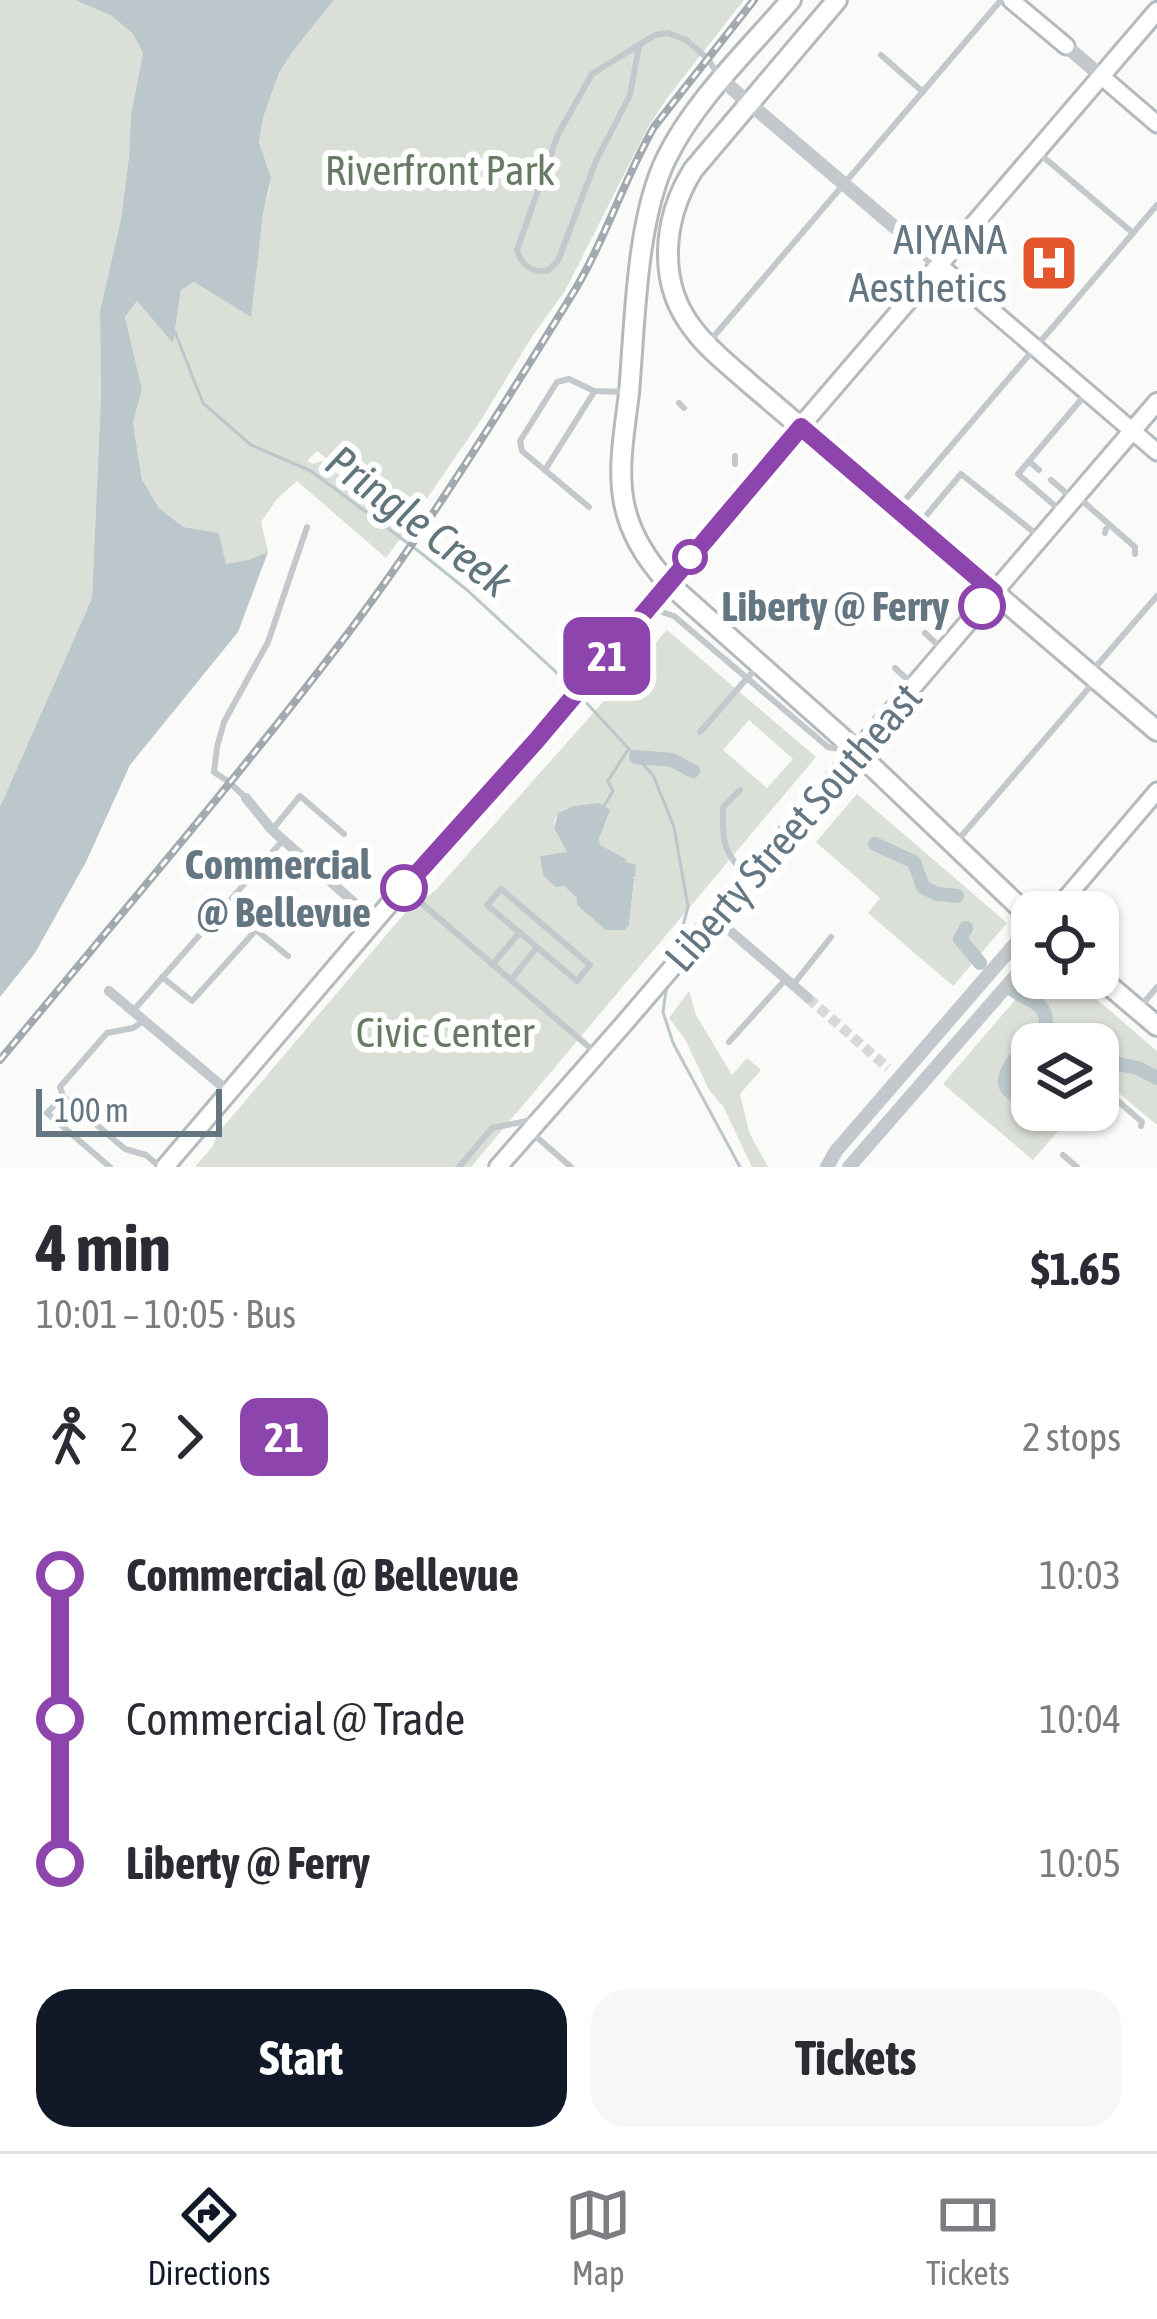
<!DOCTYPE html>
<html lang="en">
<head>
<meta charset="utf-8">
<style>
  body { margin:0; font-family:"Asap Condensed",sans-serif; background:#f7f7f7; color:#2b2b33; height:100vh; display:flex; flex-direction:column; font-size:45px; white-space:nowrap }
  * { box-sizing:border-box; margin:0 }
  p { font-size:39px; color:#7c7c81 }
  .icon { flex:none; width:66px; height:66px; fill:none; stroke:currentColor; stroke-width:2; stroke-linecap:round; stroke-linejoin:round }
  .map { position:relative; height:1167px; overflow:hidden }
  .panel { display:flex; flex-direction:column; background:#fff; flex:1 }
  .panel>* { flex:none }
  .badge { padding:0 24px; border-radius:18px; font-size:42px; line-height:78px }
  .controls { position:absolute; left:1011px; top:891px; display:grid; gap:24px }
  .controls a { display:grid; place-items:center; width:108px; height:108px; border-radius:24px; background:#fff; box-shadow:0 3px 9px #0004; font-size:60px }
  .scale { position:absolute; left:36px; bottom:30px; width:186px; box-sizing:border-box; padding-left:12px; border:6px solid #657683; border-top:0; font-size:33px; line-height:42px; white-space:nowrap; color:#657683; -webkit-text-stroke:9px #fff; paint-order:stroke }
  .map>.badge { position:absolute; translate:-50% -50%; box-shadow:0 0 0 6px #fff }
  .legs { display:flex; align-items:center; gap:18px; height:132px; padding:0 36px; font-size:39px }
  .legs p { margin-inline-start:auto }
  .head { display:flex; align-items:center; justify-content:space-between; height:204px; padding:0 36px }
  h1 { font-size:66px; font-weight:700; line-height:90px }
  .button { display:flex; gap:24px; margin-top:auto; padding:24px 36px }
  .button a { flex:1; height:138px; border-radius:36px; background:#111827; color:#fff; font-size:48px; font-weight:700; line-height:138px; text-align:center }
  .button a+a { background:#f7f7f7; color:#2b2b33 }
  ul { padding:0 36px; list-style:none }
  li { display:flex; align-items:center; gap:42px; height:144px; font-size:45px }
  li i { display:grid; place-items:center; width:18px; height:100%; margin:0 15px; background:currentColor }
  li i::after { content:''; width:30px; height:30px; margin:-15px; border:9px solid; border-radius:50%; background:#fff }
  li p { margin-inline-start:auto }
  li:first-child i { background:linear-gradient(#0000 50%,currentColor 0) }
  li:last-child i { background:linear-gradient(currentColor 50%,#0000 0) }
  .menu { display:flex; justify-content:space-around; align-items:center; height:168px; border-top:3px solid #e1e1e2; background:#fff; font-size:33px; color:#7c7c81 }
  .menu a { display:grid; justify-items:center; gap:6px }
  .menu .active { color:#111827 }
  .map>svg:first-child { display:block }
  .green { fill:#dadfd7; fill-rule:evenodd }
  .water { fill:#bbc7cb }
  .lines { fill:none; stroke-linecap:round; stroke-linejoin:round }
  .stream { stroke:#bbc7cb; stroke-width:3 }
  .canal { stroke:#bbc7cb; stroke-width:14 }
  .minor-tunnel { stroke:#d5d9db; stroke-width:10; stroke-dasharray:10 5; stroke-linecap:butt }
  .secondary-casing { stroke:#b3babf; stroke-width:21 }
  .primary-casing { stroke:#b5babe; stroke-width:22 }
  .trunk-casing { stroke:#b4b9bd; stroke-width:24 }
  .service { stroke:#c3c8cc; stroke-width:6 }
  .minor { stroke:#c3c8cc; stroke-width:10 }
  .tertiary { stroke:#c3c8cc; stroke-width:14 }
  .secondary { stroke:#fff; stroke-width:15 }
  .primary { stroke:#fff; stroke-width:16 }
  .trunk { stroke:#fff; stroke-width:18 }
  .rail-casing { stroke:#a2aab0; stroke-width:8 }
  .rail { stroke:#fff; stroke-width:3; stroke-dasharray:9; stroke-linecap:butt }
  .line-1-casing { stroke:#fff; stroke-width:27 }
  .line-1 { stroke:#8e44ad; stroke-width:18 }
  .stop-1-dot { fill:#fff; stroke:#8e44ad; stroke-width:6 }
  .labels { text-anchor:middle; dominant-baseline:central; stroke-width:12; stroke-linejoin:round; paint-order:stroke }
  .park-label { font-size:42px; fill:#687a64; stroke:#fff }
  .poi-label { font-size:42px; fill:#657683; stroke:#fff; text-anchor:end }
  .stop-label { font-size:42px; font-weight:bold; fill:#657683; stroke:#fff; text-anchor:end }
  .street-label { font-size:42px; fill:#657683; stroke:#fff }
  .water-label { font-size:45px; font-style:italic; fill:#60757c; stroke:#fff }
</style>
</head>
<body>
<div class="map">
<svg width="1157" height="1167" viewBox="0 0 1157 1167">
  <rect width="100%" height="100%" fill="#fafaf8"/>
  <!-- green -->
  <g class="green">
    <path d="M 0,0 L 75,0 L 112,16 L 133,34 L 143,53 L 131,114 L 129,156 L 121,219 L 100,311 L 101,395 L 92,598 L 0,807 Z"/>
    <path d="M 334,0 L 744,0 L 667,98 L 647,129 L 565,291 L 533,335 L 481,420 L 410,523 L 317,451 L 307,461 L 314,464 L 321,461 L 408,528 L 386,558 L 297,481 L 277,499 L 261,522 L 268,552 L 248,560 L 226,564 L 219,534 L 185,527 L 159,508 L 142,478 L 133,423 L 142,389 L 125,317 L 137,301 L 173,342 L 181,290 L 194,282 L 250,316 L 263,214 L 270,187 L 259,143 L 263,118 L 279,73 L 293,51 Z"/>
    <path d="M 667,630 L 816,757 L 471,1167 L 195,1167 L 213,1146 L 217,1134 L 405,913 L 436,890 ZM 749,720 L 793,759 L 767,788 L 723,750 ZM 578,805 L 594,805 L 609,810 L 599,839 L 600,845 L 625,862 L 630,878 L 634,880 L 629,925 L 577,898 L 563,885 L 558,885 L 542,855 L 566,854 L 567,848 C 549,827 548,812 578,805 Z"/>
    <path d="M 857,794 L 1007,923 L 953,986 L 868,913 L 880,898 L 816,842 Z"/>
    <path d="M 1034,978 L 1072,978 L 1157,1051 L 1157,1125 L 1103,1080 L 1098,1084 L 1098,1044 L 1032,1044 L 1032,1110 L 1076,1110 L 1033,1160 L 943,1084 Z"/>
    <path d="M 689,991 L 696,1015 L 732,1075 L 747,1058 L 761,1070 L 740,1094 L 749,1132 L 768,1167 L 752,1167 L 723,1106 L 709,1090 L 685,1039 L 669,1018 Z"/>
  </g>
  <!-- water -->
  <g class="water">
    <path d="M 75,0 L 334,0 L 293,51 L 279,73 L 263,118 L 259,143 L 271,178 L 263,214 L 251,317 L 194,282 L 181,290 L 173,343 L 137,301 L 125,317 L 142,389 L 133,423 L 142,479 L 159,508 L 184,527 L 219,533 L 226,564 L 248,560 L 268,552 L 238,632 L 130,765 L 86,862 L 35,953 L 0,997 L 0,807 L 92,598 L 101,395 L 100,311 L 121,219 L 129,156 L 131,114 L 143,53 L 133,34 L 112,16 Z"/>
    <path d="M 599,803 L 610,810 L 599,839 L 600,845 L 626,859 L 626,862 L 636,865 L 635,877 L 631,877 L 634,879 L 629,925 L 624,930 L 606,930 L 577,905 L 577,898 L 564,886 L 556,887 L 543,875 L 540,856 L 567,852 L 554,828 L 558,813 L 573,806 Z"/>
  </g>
  <g class="lines">
    <!-- stream -->
    <g class="stream">
      <path d="M 175,332 L 203,403 L 251,445 L 311,471 L 421,553 L 467,590 L 570,685"/>
      <path d="M 581,697 L 653,775 L 674,827 L 688,907 L 676,952"/>
      <path d="M 604,806 L 613,791 L 608,781 L 627,751"/>
      <path d="M 667,984 L 663,1012 L 673,1043 L 740,1167"/>
    </g>
    <!-- canal -->
    <g class="canal">
      <path d="M 636,757 L 672,760 L 693,771"/>
      <path d="M 875,844 L 914,862 L 923,887 L 937,894 L 957,896"/>
      <path d="M 966,928 L 960,939 L 980,963"/>
      <path d="M 1013,990 C 1030,1003 1047,1001 1046,1025 C 1035,1038 987,1078 1012,1093 C 1020,1097 1024,1094 1032,1092"/>
      <path d="M 1046,1025 L 1060,1044"/>
      <path d="M 1098,1060 L 1138,1068 L 1157,1078"/>
    </g>
    <!-- minor-tunnel -->
    <path class="minor-tunnel" d="M 808,998 L 888,1068"/>
    <defs>
      <g id="secondary">
        <path d="M 1011,0 L 1066,46"/>
        <path d="M 1101,76 L 1157,124"/>
        <path d="M 939,265 L 1157,452"/>
        <path d="M 1054,912 L 1157,791"/>
      </g>
      <g id="primary">
        <path d="M 165,1167 L 403,888 L 535,741 L 739,498 L 1157,11"/>
        <path d="M 498,1167 L 622,1026 L 1157,402"/>
      </g>
      <g id="trunk">
        <path d="M 791,0 C 749,49 694,101 666,159 C 636,221 635,323 629,393 C 625,428 617,468 624,503 C 630,534 646,559 667,582 L 839,735 L 1032,919"/>
        <path d="M 837,0 L 693,170 C 663,218 656,283 694,330 C 709,350 730,366 749,383 L 1157,731"/>
        <path d="M 1098,976 L 1157,1026"/>
      </g>
    </defs>
    <!-- secondary casing -->
    <use href="#secondary" class="secondary-casing"/>
    <!-- primary casing -->
    <use href="#primary" class="primary-casing"/>
    <!-- trunk casing -->
    <use href="#trunk" class="trunk-casing"/>
    <!-- service -->
    <g class="service">
      <path d="M 639,46 L 630,95 L 595,163 L 558,261 L 547,271 C 532,272 521,265 517,250 L 558,134 L 592,74 L 655,35 L 668,33 L 686,40 L 707,58 L 718,74"/>
      <path d="M 881,55 L 923,92"/>
      <path d="M 1040,154 L 1133,233"/>
      <path d="M 709,342 L 1001,0"/>
      <path d="M 679,403 L 684,408"/>
      <path d="M 1029,461 L 1039,470"/>
      <path d="M 735,464 L 735,456"/>
      <path d="M 545,470 L 594,392"/>
      <path d="M 1051,480 L 1071,497"/>
      <path d="M 1079,498 L 1135,547 L 1135,554"/>
      <path d="M 589,507 L 522,451 L 520,441 L 557,382 L 569,379 L 594,391 L 625,392"/>
      <path d="M 899,507 L 1157,205"/>
      <path d="M 1061,511 L 1018,474 L 1085,395"/>
      <path d="M 919,524 L 961,474 L 1040,537"/>
      <path d="M 1105,533 L 1106,529"/>
      <path d="M 650,608 L 674,616 L 828,747 L 845,750"/>
      <path d="M 925,633 L 941,648"/>
      <path d="M 895,668 L 911,683"/>
      <path d="M 1093,670 L 1157,596"/>
      <path d="M 700,732 L 756,668"/>
      <path d="M 740,790 L 723,807 C 722,841 723,851 746,876"/>
      <path d="M 246,798 L 229,782 L 214,772 L 217,747 L 224,722 L 268,642 L 307,527"/>
      <path d="M 272,830 L 300,796 L 344,834"/>
      <path d="M 958,840 L 1094,682"/>
      <path d="M 501,889 L 590,965 L 577,981 L 487,905 Z"/>
      <path d="M 406,890 L 596,1053"/>
      <path d="M 256,930 L 288,956"/>
      <path d="M 492,965 L 520,932"/>
      <path d="M 162,977 L 192,1001 L 256,930 L 228,901"/>
      <path d="M 511,980 L 537,947"/>
      <path d="M 793,985 L 831,937"/>
      <path d="M 1140,1007 L 1157,987"/>
      <path d="M 133,1011 L 283,840"/>
      <path d="M 729,1042 L 786,979"/>
      <path d="M 63,1096 L 125,1149 L 146,1155 L 160,1167"/>
      <path d="M 1109,1102 L 1118,1101 L 1142,1122 L 1141,1126"/>
      <path d="M 532,1133 L 571,1167"/>
      <path d="M 1063,1155 L 1077,1167"/>
      <path d="M 110,1167 L 47,1113 L 63,1096 L 60,1087 L 107,1033 L 133,1028 L 142,1022"/>
      <path d="M 459,1167 L 492,1128 L 532,1120"/>
    </g>
    <!-- minor -->
    <g class="minor">
      <path d="M 246,798 L 272,830 L 375,921"/>
      <path d="M 715,918 L 808,998"/>
      <path d="M 109,991 L 229,1092"/>
    </g>
    <!-- tertiary -->
    <g class="tertiary">
      <path d="M 1066,46 L 1101,76"/>
      <path d="M 722,80 L 939,265"/>
      <path d="M 827,1167 L 836,1151 L 1021,937 L 1032,931"/>
      <path d="M 849,1167 L 1032,957"/>
    </g>
    <!-- secondary -->
    <use href="#secondary" class="secondary"/>
    <!-- primary -->
    <use href="#primary" class="primary"/>
    <!-- trunk -->
    <use href="#trunk" class="trunk"/>
    <defs>
      <path id="rail" d="M 0,1060 C 114,922 230,787 339,645 C 423,535 497,416 570,298 C 604,244 622,183 654,127 L 754,0"/>
    </defs>
    <!-- rail casing -->
    <use href="#rail" class="rail-casing"/>
    <!-- rail -->
    <use href="#rail" class="rail"/>
  </g>
  <g class="lines">
    <defs>
      <path id="line-1" d="M 404,888 L 536,741 L 801,427 L 994,592 L 982,606"/>
    </defs>
    <!-- line-1 casing -->
    <use href="#line-1" class="line-1-casing"/>
    <!-- line-1 -->
    <use href="#line-1" class="line-1"/>
  </g>
  <!-- icons -->
  <defs>
    <symbol id="hospital-square" viewBox="-11 -11 22 22"><rect x="-9" y="-9" width="18" height="18" rx="4" fill="#e4572e" stroke="#fff"/><path d="M-5-5h3v3.5h4V-5h3V5h-3V1.5h-4V5h-3Z" fill="#fff"/></symbol>
  </defs>
  <g fill-rule="evenodd">
    <use href="#hospital-square" x="1016" y="230" width="66" height="66"/>
  </g>
  <!-- markers -->
  <g class="stop-1-dot">
    <circle cx="690" cy="557" r="15"/>
    <circle cx="982" cy="606" r="21"/>
    <circle cx="404" cy="888" r="21"/>
  </g>
  <g class="labels">
    <!-- park labels -->
    <g class="park-label">
      <text x="440" y="170">Riverfront Park</text>
      <text x="445" y="1032">Civic Center</text>
    </g>
    <!-- poi labels -->
    <g class="poi-label">
      <text x="1007" y="239">AIYANA<tspan x="1007" dy="48">Aesthetics</tspan></text>
    </g>
    <!-- stop labels -->
    <g class="stop-label">
      <text x="949" y="606">Liberty @ Ferry</text>
      <text x="371" y="864">Commercial<tspan x="371" dy="48">@ Bellevue</tspan></text>
    </g>
    <!-- street labels -->
    <g class="street-label">
      <text transform="translate(793 827) rotate(-49)">Liberty Street Southeast</text>
    </g>
    <!-- water labels -->
    <g class="water-label">
      <text transform="translate(419 521) rotate(37)">Pringle Creek</text>
    </g>
  </g>
</svg>
<div class="controls">
<a><svg class="icon" aria-label="locate" viewBox="0 0 24 24"><circle cx="12" cy="12" r="6"/><path d="M12 2v4M12 18v4M2 12h4M18 12h4"/></svg></a>
<a><svg class="icon" aria-label="layers" viewBox="0 0 24 24"><path d="M12 4l9 5-9 5-9-5zM3 14l9 5 9-5"/></svg></a>
</div>
<div class="scale">100 m</div>
<b class="badge" style="left:607px;top:656px;background:#8e44ad;color:#fff">21</b>
</div>
<section class="panel">
<div class="head"><div><h1>4 min</h1><p>10:01 – 10:05 · Bus</p></div><b>$1.65</b></div>
<div class="legs"><svg class="icon" aria-label="walk" viewBox="0 0 24 24"><circle cx="13" cy="4" r="2"/><path d="M13 8l-2 6 4 7M11 14l-3 7M7 12l3-4h3l4 4"/></svg>2<svg class="icon" aria-label="forward" viewBox="0 0 24 24"><path d="M9 5l7 7-7 7"/></svg><b class="badge" style="background:#8e44ad;color:#fff">21</b><p>2 stops</p></div>
<ul>
<li><i style="color:#8e44ad"></i><b>Commercial @ Bellevue</b><p>10:03</p></li>
<li><i style="color:#8e44ad"></i><span>Commercial @ Trade</span><p>10:04</p></li>
<li><i style="color:#8e44ad"></i><b>Liberty @ Ferry</b><p>10:05</p></li>
</ul>
<div class="button"><a>Start</a><a>Tickets</a></div>
</section>
<nav class="menu">
<a class="active"><svg class="icon" aria-label="directions" viewBox="0 0 24 24"><path d="M12 3l9 9-9 9-9-9zM9 14v-3h6M13 9l2 2-2 2"/></svg>Directions</a>
<a><svg class="icon" aria-label="map" viewBox="0 0 24 24"><path d="M3 6l6-2 6 2 6-2v14l-6 2-6-2-6 2zM9 4v14M15 6v14"/></svg>Map</a>
<a><svg class="icon" aria-label="tickets" viewBox="0 0 24 24"><path d="M3 7h18v10H3zM15 7v10"/></svg>Tickets</a>
</nav>
</body>
</html>
